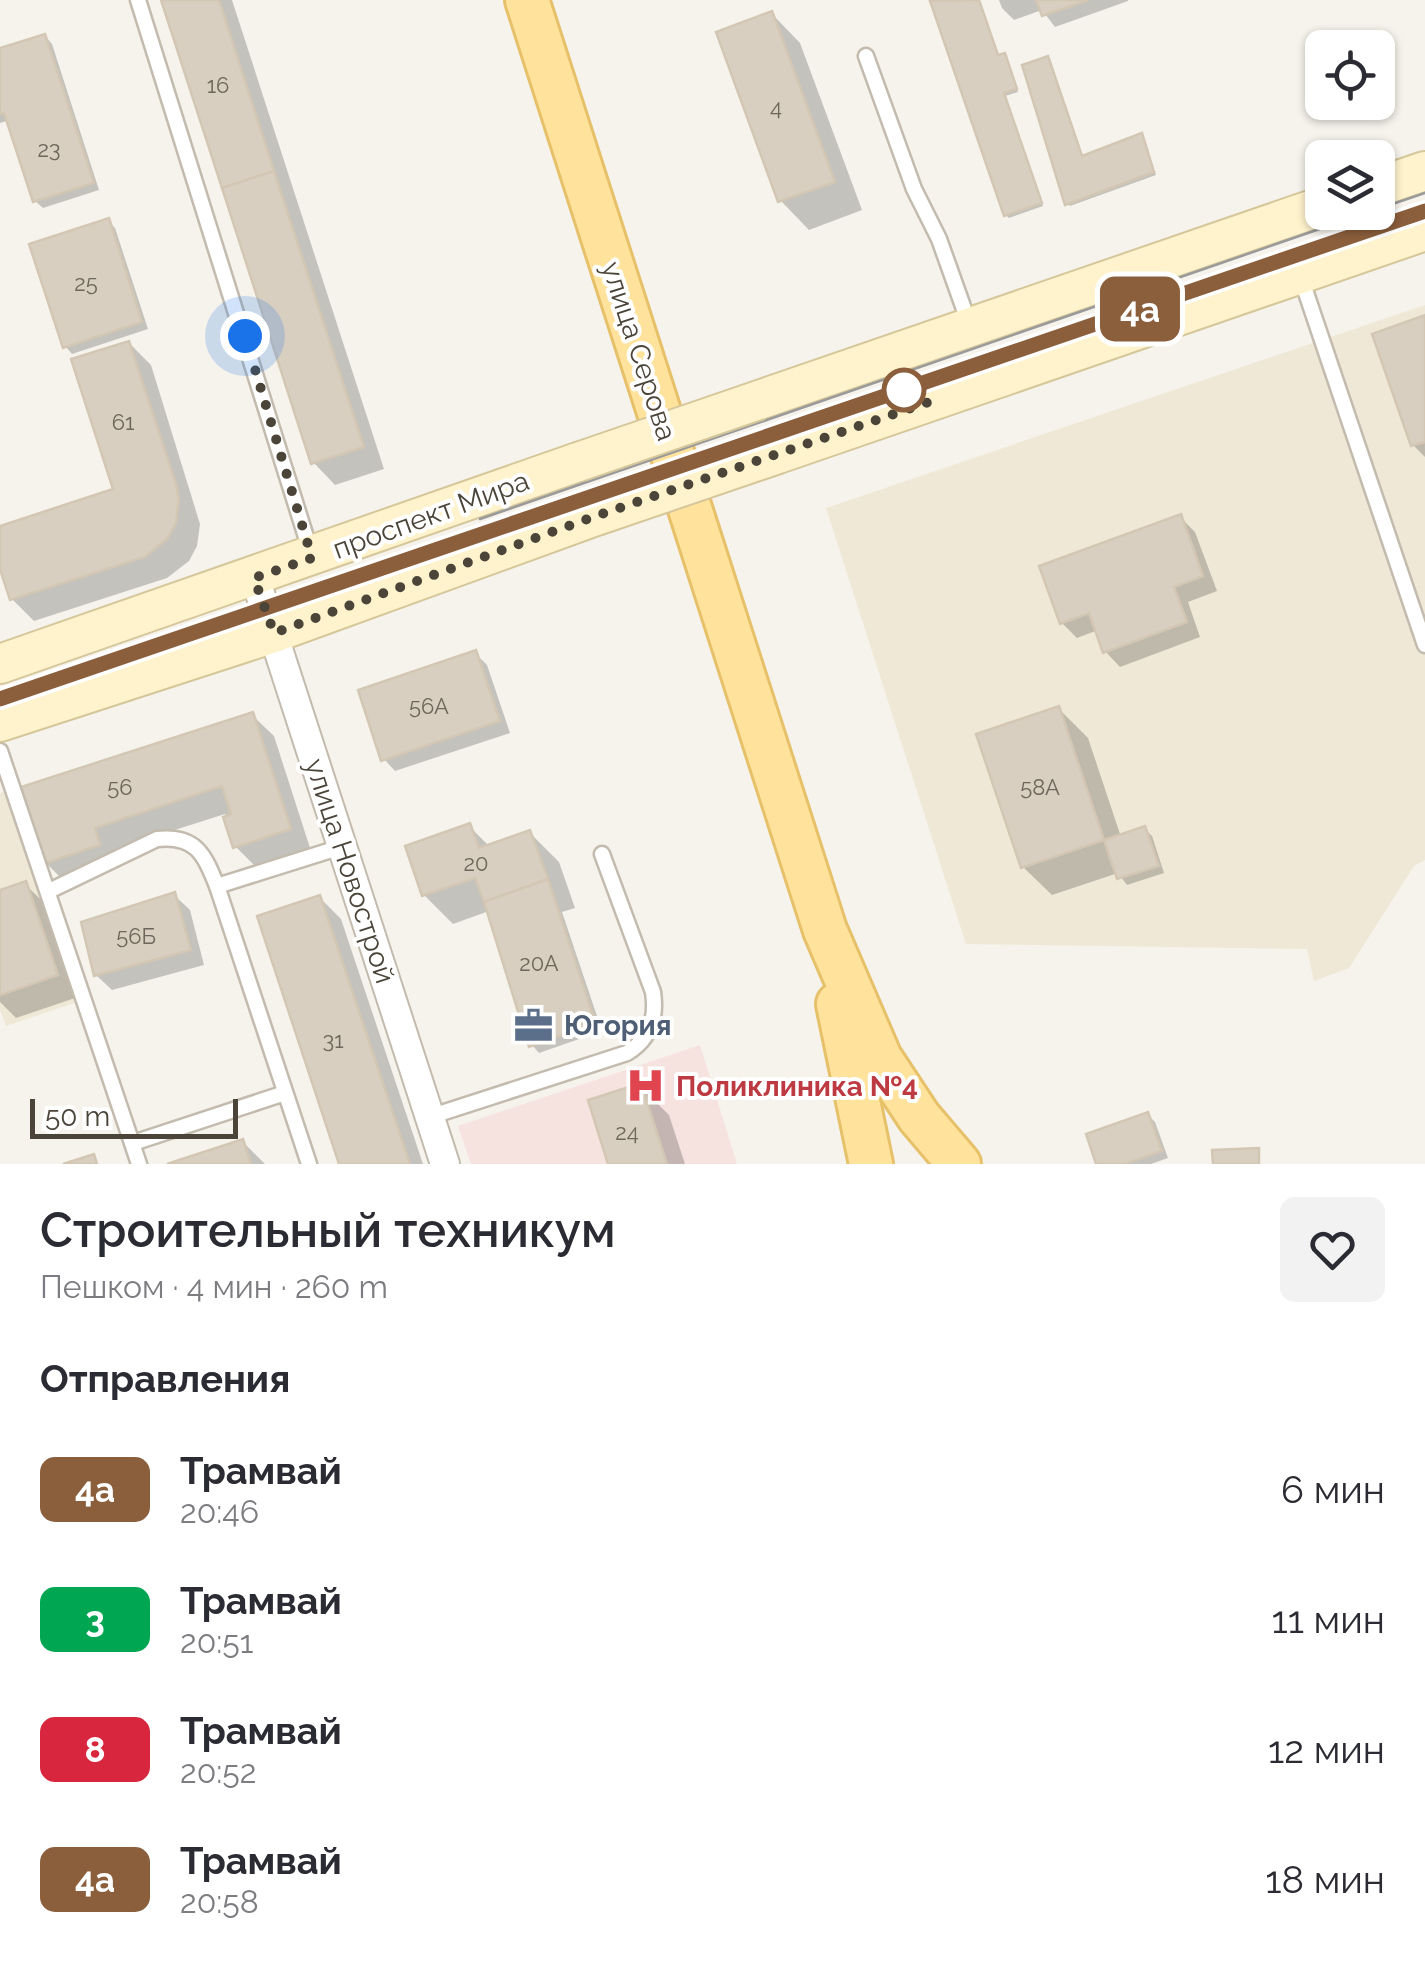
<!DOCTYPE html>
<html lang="ru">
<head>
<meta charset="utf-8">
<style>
  body { margin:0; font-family:Raleway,sans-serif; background:#f2f2f3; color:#2b2b33; height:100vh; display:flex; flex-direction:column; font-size:38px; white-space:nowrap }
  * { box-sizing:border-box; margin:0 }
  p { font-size:32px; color:#7c7c81 }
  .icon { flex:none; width:55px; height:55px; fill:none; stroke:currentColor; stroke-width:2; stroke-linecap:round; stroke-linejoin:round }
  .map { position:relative; height:1164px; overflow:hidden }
  .drawer { display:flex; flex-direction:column; background:#fff; flex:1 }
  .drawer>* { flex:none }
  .badge { padding:0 20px; border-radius:15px; font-size:35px; line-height:65px }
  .buttons { position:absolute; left:1305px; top:30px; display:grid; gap:20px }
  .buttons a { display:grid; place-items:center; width:90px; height:90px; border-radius:15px; background:#fff; box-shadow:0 2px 8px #0004; font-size:50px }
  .scale { position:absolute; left:30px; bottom:25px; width:208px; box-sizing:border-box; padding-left:10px; border:5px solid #4b4439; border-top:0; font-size:28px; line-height:35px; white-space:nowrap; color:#4b4439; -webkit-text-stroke:8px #fff; paint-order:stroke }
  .you { position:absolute; width:50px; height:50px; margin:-25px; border:8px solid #fff; border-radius:50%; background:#1a73e8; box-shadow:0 0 0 15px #1a73e833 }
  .map>.badge { position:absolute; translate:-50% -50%; box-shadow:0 0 0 5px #fff }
  h2 { padding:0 40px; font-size:38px; line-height:90px }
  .round { display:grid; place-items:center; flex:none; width:105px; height:105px; border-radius:15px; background:#f2f2f3 }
  .summary { display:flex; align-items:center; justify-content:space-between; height:170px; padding:0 40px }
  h1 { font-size:48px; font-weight:600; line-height:75px }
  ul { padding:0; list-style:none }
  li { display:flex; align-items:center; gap:30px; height:130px; padding:0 40px }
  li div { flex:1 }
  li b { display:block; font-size:38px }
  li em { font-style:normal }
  li .badge { min-width:110px; font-weight:700; text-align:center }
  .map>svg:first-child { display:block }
  .education { fill:#efe8d6 }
  .medical { fill:#f6e3e0 }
  .shadow { fill:#0003 }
  .building { fill:#d8cfc1; stroke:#d3c7b4; stroke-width:2.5 }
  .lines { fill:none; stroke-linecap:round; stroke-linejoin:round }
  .lane-casing { stroke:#c2bbae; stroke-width:19 }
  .street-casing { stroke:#c2bbae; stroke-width:32 }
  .secondary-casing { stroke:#d6c79b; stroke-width:42 }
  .primary-casing { stroke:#e6c16a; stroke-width:48 }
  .lane { stroke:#fff; stroke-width:14 }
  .street { stroke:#fff; stroke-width:28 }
  .secondary { stroke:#fff3cd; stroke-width:38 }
  .primary { stroke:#ffe39c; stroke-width:42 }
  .tram { stroke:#9a9a9a; stroke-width:2.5 }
  .secondary-bridge-casing { stroke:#d6c79b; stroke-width:42; stroke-linecap:butt }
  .secondary-bridge { stroke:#fff3cd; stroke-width:38 }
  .line-casing { stroke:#fff; stroke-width:22 }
  .line { stroke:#8b5e3c; stroke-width:15 }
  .walk { stroke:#4b4439; stroke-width:10; stroke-dasharray:0 18 }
  .stop-dot { fill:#fff; stroke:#8b5e3c; stroke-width:5 }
  .labels { text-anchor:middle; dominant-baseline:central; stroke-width:8; stroke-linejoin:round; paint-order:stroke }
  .number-label { font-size:22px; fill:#6e675b }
  .street-label { font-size:28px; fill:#4b4439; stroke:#fff }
  .service-label { font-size:28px; font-weight:bold; fill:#4e5e75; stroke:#fff; text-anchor:start }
  .health-label { font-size:28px; font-weight:bold; fill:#be3a42; stroke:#fff; text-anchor:start }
</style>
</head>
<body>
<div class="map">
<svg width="1425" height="1164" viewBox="0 0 1425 1164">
  <rect width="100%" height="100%" fill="#f6f3ec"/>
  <!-- education -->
  <g class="education">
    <path d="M 1425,305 L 1425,860 L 1414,866 L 1349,968 L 1314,981 L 1307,949 L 966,944 L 826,508 Z"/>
    <path d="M 8,790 L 80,1001 L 6,1026 L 0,1010 L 0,793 Z"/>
  </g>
  <!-- medical -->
  <path class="medical" d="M 700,1045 L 737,1164 L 471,1164 L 458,1126 Z"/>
  <!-- shadow -->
  <g class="shadow">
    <path d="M 164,0 L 232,0 L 384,469 L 335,485 L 314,463 Z"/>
    <path d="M 941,0 L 979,0 L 999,58 L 1007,59 L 1018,92 L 1005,96 L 1043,206 L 1009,218 L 1006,215 L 934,3 Z"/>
    <path d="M 999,0 L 1128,0 L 1128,1 L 1055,27 L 1042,10 L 1014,20 L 1002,8 Z"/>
    <path d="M 772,14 L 800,43 L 862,210 L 809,230 L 781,201 Z"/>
    <path d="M 45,36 L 52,44 L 99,190 L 43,208 L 35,201 L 10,120 L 0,123 L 0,51 Z"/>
    <path d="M 1047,59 L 1083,158 L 1142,136 L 1156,175 L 1070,206 L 1067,203 Z"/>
    <path d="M 108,221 L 115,228 L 148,329 L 72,354 L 65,346 Z"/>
    <path d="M 1425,318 L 1425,457 L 1413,445 Z"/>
    <path d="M 129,343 L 151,365 L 200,524 L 197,546 L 189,561 L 167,578 L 34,621 L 12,599 L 0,561 L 0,528 L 116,491 Z"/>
    <path d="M 1180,517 L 1195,532 L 1217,591 L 1188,602 L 1200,637 L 1120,667 L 1105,651 L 1098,630 L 1077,638 L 1062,623 Z"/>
    <path d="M 475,653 L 487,665 L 510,733 L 395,771 L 384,759 Z"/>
    <path d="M 1059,709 L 1088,738 L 1121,837 L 1145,829 L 1152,836 L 1164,873 L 1127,885 L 1118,873 L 1052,895 L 1023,867 Z"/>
    <path d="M 252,715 L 274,736 L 311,851 L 257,868 L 235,846 L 225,814 L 115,849 L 120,867 L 67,884 L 45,862 Z"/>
    <path d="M 469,826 L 490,847 L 530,833 L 559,862 L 575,908 L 562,912 L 602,1031 L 539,1053 L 532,1045 L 489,911 L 453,924 L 424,895 Z"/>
    <path d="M 25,884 L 47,906 L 78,997 L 16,1018 L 0,1002 L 0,892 Z"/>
    <path d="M 174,895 L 190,910 L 204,965 L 112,990 L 96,975 Z"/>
    <path d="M 319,897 L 341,919 L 423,1164 L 342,1164 Z"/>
    <path d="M 640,1086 L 669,1115 L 685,1164 L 611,1164 Z"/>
    <path d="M 1148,1115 L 1155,1122 L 1168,1158 L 1151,1164 L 1099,1164 Z"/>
    <path d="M 243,1142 L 265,1164 L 175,1164 Z"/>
  </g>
  <!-- building -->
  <g class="building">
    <path d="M 161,0 L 219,0 L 274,171 L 222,188 Z"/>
    <path d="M 979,0 L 998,55 L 1005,53 L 1017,89 L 1004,93 L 1042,203 L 1004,216 L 930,1 Z"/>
    <path d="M 1036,0 L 1089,0 L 1042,16 Z"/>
    <path d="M 772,11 L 835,182 L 778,202 L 716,32 Z"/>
    <path d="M 45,34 L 94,183 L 33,202 L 4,113 L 0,114 L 0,48 Z"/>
    <path d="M 1048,56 L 1082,156 L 1142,133 L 1154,172 L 1065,205 L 1022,65 Z"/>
    <path d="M 274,171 L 364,447 L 311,464 L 222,188 Z"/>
    <path d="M 109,218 L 142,322 L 63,348 L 29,244 Z"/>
    <path d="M 1425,315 L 1425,442 L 1411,446 L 1372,334 Z"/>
    <path d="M 129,341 L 176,484 L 179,500 L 176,523 L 167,539 L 145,557 L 10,600 L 0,569 L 0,526 L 113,489 L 71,359 Z"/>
    <path d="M 1181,514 L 1203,576 L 1174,587 L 1187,622 L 1103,653 L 1089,613 L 1060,624 L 1039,566 Z"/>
    <path d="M 476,650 L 500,721 L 381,761 L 358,690 Z"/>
    <path d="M 1059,706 L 1104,840 L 1021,868 L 976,734 Z"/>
    <path d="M 253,712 L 291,829 L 233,848 L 223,817 L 231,814 L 222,786 L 95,828 L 100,845 L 43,864 L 18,788 Z"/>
    <path d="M 470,823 L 479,848 L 530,830 L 548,879 L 484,902 L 475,878 L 422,896 L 405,846 Z"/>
    <path d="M 1145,826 L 1159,866 L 1117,879 L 1104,840 Z"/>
    <path d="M 548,879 L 596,1024 L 529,1047 L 484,902 Z"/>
    <path d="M 26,881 L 58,975 L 0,995 L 0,890 Z"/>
    <path d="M 175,892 L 191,950 L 94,976 L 81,922 Z"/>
    <path d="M 320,895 L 410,1164 L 339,1164 L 257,916 Z"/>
    <path d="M 641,1083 L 667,1164 L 608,1164 L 588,1100 Z"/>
    <path d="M 1148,1112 L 1162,1151 L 1125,1164 L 1096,1164 L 1086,1134 Z"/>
    <path d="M 243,1139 L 251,1164 L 167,1164 Z"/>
    <path d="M 1259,1148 L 1259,1164 L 1213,1164 L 1212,1150 Z"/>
    <path d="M 94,1154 L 97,1164 L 63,1164 Z"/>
  </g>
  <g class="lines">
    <defs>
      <g id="lane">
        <path d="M 138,0 L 311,553"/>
        <path d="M 866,56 L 914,189 L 939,239 L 970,326"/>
        <path d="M 1300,275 L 1425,645"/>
        <path d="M 0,751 L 139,1164"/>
        <path d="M 217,886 L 341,847"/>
        <path d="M 49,891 L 157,839 C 196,835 204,854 217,886 L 309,1164"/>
        <path d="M 429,1117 L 627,1053 C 650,1039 657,1019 653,992 L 602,854"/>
        <path d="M 133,1143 L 285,1093"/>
      </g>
      <path id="street" d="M 255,578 L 445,1164"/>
      <g id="secondary">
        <path d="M 1378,187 L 1425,171"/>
        <path d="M 759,400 L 1322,206"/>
        <path d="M 778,454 L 1425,231"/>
        <path d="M 0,664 L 578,462"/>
        <path d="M 0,722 L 274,633 L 596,516"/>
      </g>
      <g id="primary">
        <path d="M 527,0 L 825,930 L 880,1058 L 919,1117 L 959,1164"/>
        <path d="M 838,1004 L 871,1164"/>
      </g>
    </defs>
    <!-- lane casing -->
    <use href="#lane" class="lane-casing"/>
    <!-- street casing -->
    <use href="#street" class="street-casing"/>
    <!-- secondary casing -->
    <use href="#secondary" class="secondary-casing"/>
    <!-- primary casing -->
    <use href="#primary" class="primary-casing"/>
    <!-- lane -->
    <use href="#lane" class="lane"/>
    <!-- street -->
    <use href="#street" class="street"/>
    <!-- secondary -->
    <use href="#secondary" class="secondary"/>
    <!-- primary -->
    <use href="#primary" class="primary"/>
    <!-- tram -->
    <g class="tram">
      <path d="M 1378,209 L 1425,193"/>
      <path d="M 480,519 L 1369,212"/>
      <path d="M 0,699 L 1425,211"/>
    </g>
    <defs>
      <g id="secondary-bridge">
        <path d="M 578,462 L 759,400"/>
        <path d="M 596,516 L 778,454"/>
      </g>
    </defs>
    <!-- secondary-bridge casing -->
    <use href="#secondary-bridge" class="secondary-bridge-casing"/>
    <!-- secondary-bridge -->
    <use href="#secondary-bridge" class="secondary-bridge"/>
  </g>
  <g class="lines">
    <defs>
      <path id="line" d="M 0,699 L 1425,211"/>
    </defs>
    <!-- line casing -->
    <use href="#line" class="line-casing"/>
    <!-- line -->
    <use href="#line" class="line"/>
    <!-- walk -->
    <path class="walk" d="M 245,336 L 312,558 L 254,578 L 274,633 L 596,516 L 929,402 L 904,390"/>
  </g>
  <!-- icons -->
  <defs>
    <symbol id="office-bare" viewBox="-9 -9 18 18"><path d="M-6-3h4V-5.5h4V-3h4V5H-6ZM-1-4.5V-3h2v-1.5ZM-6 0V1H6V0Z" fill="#5c6f8a" stroke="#fff" stroke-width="2.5" paint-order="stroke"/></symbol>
    <symbol id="hospital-bare" viewBox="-9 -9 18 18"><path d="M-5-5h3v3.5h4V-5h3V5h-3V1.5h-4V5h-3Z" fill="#e0444e" stroke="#fff" stroke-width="2.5" paint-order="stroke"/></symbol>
  </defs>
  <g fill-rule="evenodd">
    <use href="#office-bare" x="506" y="998" width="55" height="55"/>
    <use href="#hospital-bare" x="618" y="1058" width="55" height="55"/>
  </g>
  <!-- markers -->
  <circle class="stop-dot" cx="904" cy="390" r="20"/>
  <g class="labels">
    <!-- number labels -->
    <g class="number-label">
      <text x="218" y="85">16</text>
      <text x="776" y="107">4</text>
      <text x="49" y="149">23</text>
      <text x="86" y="283">25</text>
      <text x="123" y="422">61</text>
      <text x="429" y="706">56А</text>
      <text x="120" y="787">56</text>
      <text x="1040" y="787">58А</text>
      <text x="476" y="863">20</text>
      <text x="136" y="936">56Б</text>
      <text x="539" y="963">20А</text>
      <text x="333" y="1040">31</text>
      <text x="627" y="1132">24</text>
    </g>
    <!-- street labels -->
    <g class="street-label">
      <text transform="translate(639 351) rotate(72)">улица Серова</text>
      <text transform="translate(431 515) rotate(-20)">проспект Мира</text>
      <text transform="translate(350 871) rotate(72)">улица Новострой</text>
    </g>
    <!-- service labels -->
    <g class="service-label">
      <text x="564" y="1025">Югория</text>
    </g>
    <!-- health labels -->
    <g class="health-label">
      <text x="676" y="1086">Поликлиника №4</text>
    </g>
  </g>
</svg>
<div class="buttons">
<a><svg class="icon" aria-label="locate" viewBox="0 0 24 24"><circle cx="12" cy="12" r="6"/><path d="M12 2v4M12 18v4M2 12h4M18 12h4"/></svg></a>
<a><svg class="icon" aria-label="layers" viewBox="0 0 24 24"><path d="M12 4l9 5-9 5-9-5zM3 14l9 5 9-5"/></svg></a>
</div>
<div class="scale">50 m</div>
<div class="you" style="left:245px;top:336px"></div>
<b class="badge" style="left:1140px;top:309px;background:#8b5e3c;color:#fff">4а</b>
</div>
<section class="drawer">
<div class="summary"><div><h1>Строительный техникум</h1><p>Пешком · 4 мин · 260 m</p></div><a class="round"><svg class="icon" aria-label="heart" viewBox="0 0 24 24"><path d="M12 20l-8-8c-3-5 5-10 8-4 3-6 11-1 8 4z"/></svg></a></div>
<h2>Отправления</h2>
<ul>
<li><span class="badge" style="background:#8b5e3c;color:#fff">4а</span><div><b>Трамвай</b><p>20:46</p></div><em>6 мин</em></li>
<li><span class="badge" style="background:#00a651;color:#fff">3</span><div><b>Трамвай</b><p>20:51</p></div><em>11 мин</em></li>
<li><span class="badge" style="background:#d7263d;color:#fff">8</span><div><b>Трамвай</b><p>20:52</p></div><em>12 мин</em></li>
<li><span class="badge" style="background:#8b5e3c;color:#fff">4а</span><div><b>Трамвай</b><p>20:58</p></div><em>18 мин</em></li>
</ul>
</section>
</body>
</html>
